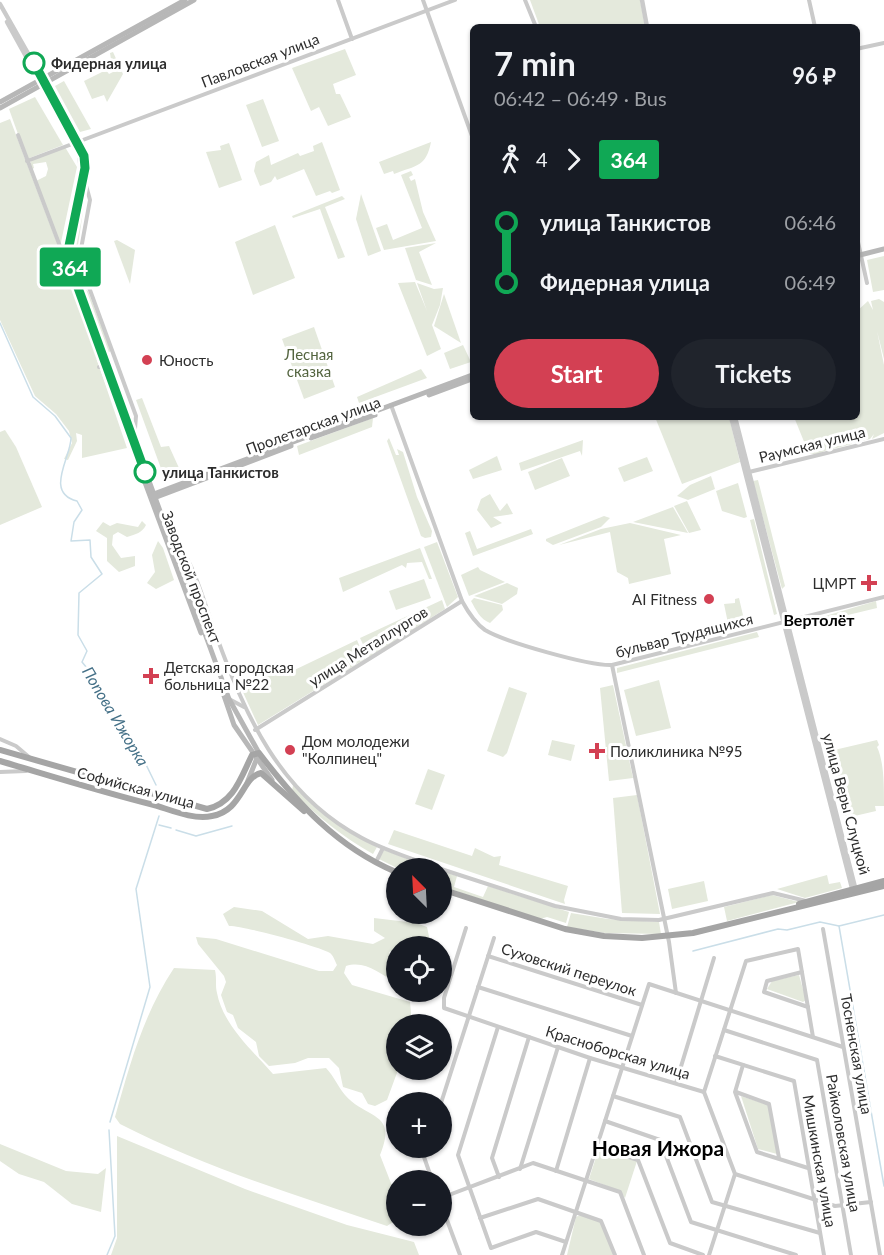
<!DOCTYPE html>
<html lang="en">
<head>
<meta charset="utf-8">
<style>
  body { margin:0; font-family:Lato,sans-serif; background:#20242c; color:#f1f3f6; height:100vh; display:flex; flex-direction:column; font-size:22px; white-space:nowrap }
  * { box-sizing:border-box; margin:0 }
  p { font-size:20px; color:#9ea1a6 }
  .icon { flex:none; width:33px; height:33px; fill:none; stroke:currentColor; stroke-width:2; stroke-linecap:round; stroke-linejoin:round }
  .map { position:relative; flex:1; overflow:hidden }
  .panel { position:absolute; left:470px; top:24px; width:390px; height:396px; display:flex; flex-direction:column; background:#171b24; border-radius:9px; box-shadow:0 2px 4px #0004 }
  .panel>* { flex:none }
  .badge { padding:0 12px; border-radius:4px; font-size:21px; line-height:39px }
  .needle { width:39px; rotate:336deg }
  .controls { position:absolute; left:386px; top:858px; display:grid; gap:12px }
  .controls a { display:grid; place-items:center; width:66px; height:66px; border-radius:50%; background:#171b24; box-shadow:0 2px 4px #0004; font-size:30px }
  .map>.badge { position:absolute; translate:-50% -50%; box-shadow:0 0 0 3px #fff }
  .legs { display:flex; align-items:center; gap:9px; height:66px; padding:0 24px; font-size:20px }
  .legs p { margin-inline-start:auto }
  .overview { display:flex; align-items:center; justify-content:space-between; height:102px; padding:0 24px }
  h1 { font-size:33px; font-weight:700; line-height:45px }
  .action { display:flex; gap:12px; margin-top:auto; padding:12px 24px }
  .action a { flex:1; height:69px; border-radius:36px; background:#d34053; color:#fff; font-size:24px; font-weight:700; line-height:69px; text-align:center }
  .action a+a { background:#20242c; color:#f1f3f6 }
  ul { padding:0 24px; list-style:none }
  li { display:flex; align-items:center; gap:21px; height:60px; font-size:22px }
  li i { display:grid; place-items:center; width:9px; height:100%; margin:0 8px; background:currentColor }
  li i::after { content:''; width:15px; height:15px; margin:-8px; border:4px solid; border-radius:50%; background:#171b24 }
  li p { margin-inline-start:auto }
  li:first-child i { background:linear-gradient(#0000 50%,currentColor 0) }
  li:last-child i { background:linear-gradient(currentColor 50%,#0000 0) }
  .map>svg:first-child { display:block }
  .green { fill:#e4e9dc }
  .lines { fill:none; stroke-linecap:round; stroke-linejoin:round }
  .stream { stroke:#cadee8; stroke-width:1.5 }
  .minor { stroke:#cacaca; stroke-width:4 }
  .tertiary { stroke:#cacaca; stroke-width:4.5 }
  .secondary { stroke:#b7b7b7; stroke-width:5 }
  .primary { stroke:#a5a5a5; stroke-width:6 }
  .line-1-casing { stroke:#fff; stroke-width:14 }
  .line-1 { stroke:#10a855; stroke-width:9 }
  .stop-1-dot { fill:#fff; stroke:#10a855; stroke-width:3 }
  .poi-dot { fill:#d34053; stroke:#fff; stroke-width:2 }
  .labels { text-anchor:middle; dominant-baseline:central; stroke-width:6; stroke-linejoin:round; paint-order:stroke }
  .street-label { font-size:15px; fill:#2d2d2d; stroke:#fff }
  .stop-label { font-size:15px; font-weight:bold; fill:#2d2d2d; stroke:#fff; text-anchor:start }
  .park-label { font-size:15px; fill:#53643f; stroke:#fff }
  .poi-label { font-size:15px; fill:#2d2d2d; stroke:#fff; text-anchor:start }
  .neighbourhood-label { font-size:16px; font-weight:bold; fill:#000; stroke:#fff }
  .water-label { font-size:16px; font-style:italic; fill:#447087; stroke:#fff }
  .district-label { font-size:21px; font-weight:bold; fill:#000; stroke:#fff }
</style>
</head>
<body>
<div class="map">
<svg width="884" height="1255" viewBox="0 0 884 1255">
  <rect width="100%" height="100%" fill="#fff"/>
  <!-- green -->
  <g class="green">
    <path d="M 530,0 L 640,0 L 645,27 L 540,27 Z"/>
    <path d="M 345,49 L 356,75 L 333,84 L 336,94 L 340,94 L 351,117 L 328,126 L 319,107 L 311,111 L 292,68 Z"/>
    <path d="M 113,52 L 123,74 L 107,102 L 104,95 L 92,99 L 84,81 L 106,70 L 109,74 L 113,72 L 110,53 Z"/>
    <path d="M 64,81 L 91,129 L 80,132 L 55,86 Z"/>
    <path d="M 35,97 L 63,145 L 27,159 L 9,109 Z"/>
    <path d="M 263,99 L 279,141 L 262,147 L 246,105 Z"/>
    <path d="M 10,119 L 57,243 L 127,448 L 82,458 L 82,435 L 76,433 L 77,441 L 68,460 L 64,459 L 72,443 L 69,431 L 56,414 L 35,396 L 0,320 L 0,123 Z"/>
    <path d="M 322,142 L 340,190 L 332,193 L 330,191 L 316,196 L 304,169 L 277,180 L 275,176 L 271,182 L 260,186 L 254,171 L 256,162 L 269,155 L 271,165 L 298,153 L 300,156 L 314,151 L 313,146 Z"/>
    <path d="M 431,142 C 426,167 417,165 394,174 L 393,171 L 384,174 L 379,162 Z"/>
    <path d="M 229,143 L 242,180 L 219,188 L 206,152 L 221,150 L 220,146 Z"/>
    <path d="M 65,147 L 77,167 L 60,247 L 36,181 L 46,176 L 48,169 L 46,162 L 33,164 L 34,168 L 31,170 L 29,165 L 32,160 Z"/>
    <path d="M 411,171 L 413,175 L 409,177 L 411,181 L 415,179 L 423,212 L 436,241 L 384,250 L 376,228 L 387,224 L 393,240 L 422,228 L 401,175 Z"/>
    <path d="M 86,191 L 77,252 L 86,281 L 84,288 L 88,291 L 111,351 L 107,353 L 104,350 L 71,259 L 82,194 Z"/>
    <path d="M 361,194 L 381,251 L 368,256 L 356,219 Z"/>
    <path d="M 342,196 L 345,199 L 325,207 L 345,257 L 338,259 L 320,209 L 293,218 L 292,216 Z"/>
    <path d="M 275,225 L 295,278 L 253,295 L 235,242 Z"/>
    <path d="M 117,240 L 135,250 L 130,284 L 114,241 Z"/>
    <path d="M 436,243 L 419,252 L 432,285 L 416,280 L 405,248 Z"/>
    <path d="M 884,256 L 884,290 L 873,292 L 867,260 Z"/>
    <path d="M 415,282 L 427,311 L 417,283 L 434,289 L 443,288 L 440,305 L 432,325 L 441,349 L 427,356 L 398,283 Z"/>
    <path d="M 444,294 L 461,343 L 434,326 Z"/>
    <path d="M 879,299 L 884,302 L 884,359 L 877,331 L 884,365 L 884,433 L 872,439 L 874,434 L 870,439 L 853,443 L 851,440 L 852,444 L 829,450 L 826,446 L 827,450 L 818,454 L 809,454 L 794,417 L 856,417 L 857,311 L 868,301 L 873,310 L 871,301 Z"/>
    <path d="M 314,327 L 335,387 L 304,399 L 282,339 Z"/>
    <path d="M 463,345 L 471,362 L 450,369 L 444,353 Z"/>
    <path d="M 421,369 L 427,378 L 359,403 L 357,397 Z"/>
    <path d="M 142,398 L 161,447 L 169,446 L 179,468 L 163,474 L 136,400 Z"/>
    <path d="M 655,417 L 729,417 L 740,462 L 682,484 Z"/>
    <path d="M 373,418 L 372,427 L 299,455 L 297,446 Z"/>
    <path d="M 5,430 L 16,447 L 42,507 L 0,525 L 0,432 Z"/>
    <path d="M 389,438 L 396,455 L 399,455 L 397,449 L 403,452 L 417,497 L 432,531 L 431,537 L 425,538 L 421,536 L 387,441 Z"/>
    <path d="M 583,440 L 582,456 L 580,451 L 521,471 L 519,463 Z"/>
    <path d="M 497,456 L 502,470 L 473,479 L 469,470 Z"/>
    <path d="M 647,457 L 653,471 L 624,482 L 618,468 Z"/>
    <path d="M 562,458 L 570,476 L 535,490 L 528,472 Z"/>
    <path d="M 711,476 L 715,489 L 688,500 L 677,496 L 690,485 Z"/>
    <path d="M 758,480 L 785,586 L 782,589 L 753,481 Z"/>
    <path d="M 738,483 L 747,517 L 744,518 L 722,511 L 716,491 Z"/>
    <path d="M 490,494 L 500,511 L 507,503 L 513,514 L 493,517 L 502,523 L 491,528 L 477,510 L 481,499 Z"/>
    <path d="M 687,501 L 701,530 L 689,533 L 674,506 Z"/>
    <path d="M 673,507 L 688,533 L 633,522 Z"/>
    <path d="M 604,516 L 610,518 L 601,527 L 553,545 L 546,541 L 546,539 Z"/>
    <path d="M 754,519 L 777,614 L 774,615 L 750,520 Z"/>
    <path d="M 142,521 L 146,525 C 142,533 136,534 127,537 L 118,532 L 113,535 L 112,545 L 121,558 L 135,556 L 135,566 L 119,572 L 107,561 L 107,538 L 96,531 L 103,522 L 110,526 L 117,523 L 138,527 Z"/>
    <path d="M 630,523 L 681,535 L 664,539 L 671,574 L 629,584 L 628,578 L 617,572 L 610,532 L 559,545 L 601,529 Z"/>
    <path d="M 531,529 L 533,534 L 473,556 L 465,533 L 470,531 L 477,549 Z"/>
    <path d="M 158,541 L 163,548 L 174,580 L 156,589 L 147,583 L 155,572 L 152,555 Z"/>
    <path d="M 437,542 L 458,597 L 447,607 L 424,547 Z"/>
    <path d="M 420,548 L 432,579 L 429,579 L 422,562 L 407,563 L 406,568 L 402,565 L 343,592 L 339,578 Z"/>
    <path d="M 478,567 L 480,570 L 505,582 L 469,596 L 461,575 Z"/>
    <path d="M 424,579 L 431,598 L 396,610 L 389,591 Z"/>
    <path d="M 507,583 L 518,588 L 517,594 L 502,604 L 474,596 Z"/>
    <path d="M 474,598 L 502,605 L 503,610 L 490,623 C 480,619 476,610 471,601 Z"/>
    <path d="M 739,598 L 745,624 L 729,628 L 724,604 L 735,603 L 735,599 Z"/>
    <path d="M 442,600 L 445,609 L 369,657 L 360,638 Z"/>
    <path d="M 876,601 L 877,608 L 823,621 L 822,617 Z"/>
    <path d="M 757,632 L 759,637 L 617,673 L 617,668 Z"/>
    <path d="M 357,640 L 365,659 L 258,725 L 242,690 L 267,679 L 266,675 L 270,673 L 267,666 L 277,662 L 284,675 Z"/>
    <path d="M 659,680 L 671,728 L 636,736 L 624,690 Z"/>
    <path d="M 613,685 L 633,778 L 609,781 L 600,688 Z"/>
    <path d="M 509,687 L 527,693 L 507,753 L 503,757 L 487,751 Z"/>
    <path d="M 552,740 L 575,745 L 571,761 L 548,755 Z"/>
    <path d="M 877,740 L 879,745 L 877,747 C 884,762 884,784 884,806 L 875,806 L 876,811 L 846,818 L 830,751 Z"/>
    <path d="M 428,769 L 445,775 L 432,810 L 415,804 Z"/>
    <path d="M 293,785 L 348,832 L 377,847 L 373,854 C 343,837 318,817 292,791 Z"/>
    <path d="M 637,795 L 660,914 L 622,913 L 613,798 Z"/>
    <path d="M 394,830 L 472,856 L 475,848 L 494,857 L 501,856 L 499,865 L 568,886 L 564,900 L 565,904 L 388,844 Z"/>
    <path d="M 384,850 L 428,867 L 432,868 L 397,868 L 379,859 Z"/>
    <path d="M 441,871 L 457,876 L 454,887 L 483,897 L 488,886 L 569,912 L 566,923 L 547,917 L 540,919 L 441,886 Z"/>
    <path d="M 827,875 L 829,884 L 840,882 L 842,888 L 805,898 L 777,889 Z"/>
    <path d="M 704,881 L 708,901 L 672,909 L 668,889 Z"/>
    <path d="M 772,895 L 799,902 L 727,921 L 724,907 Z"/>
    <path d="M 234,907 L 262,911 L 308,939 L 328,936 L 373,944 L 385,938 L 374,931 L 374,918 L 416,923 L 427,927 L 431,946 L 396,946 L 396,950 L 389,952 L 396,962 L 396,982 C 379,974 366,960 346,966 L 344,973 L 352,985 L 410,1002 L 412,1024 L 396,1024 L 396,1070 L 398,1070 L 387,1100 L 375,1106 L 368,1104 L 362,1093 L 343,1087 L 339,1068 L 329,1058 L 308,1058 L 295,1063 L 269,1066 L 259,1056 L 256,1042 L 238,1028 L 233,1015 L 227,1012 L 221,995 L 226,982 L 224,976 L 198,944 L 196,937 L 216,939 L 319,971 L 333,971 L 337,965 C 335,961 333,955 330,953 C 319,946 240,925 229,926 L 223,914 Z"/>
    <path d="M 571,913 L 608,919 L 659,922 L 661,934 L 605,933 L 567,927 Z"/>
    <path d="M 174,968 L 215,970 C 217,979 215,986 217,993 C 223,1025 253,1051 273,1074 L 326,1068 C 334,1076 338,1087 345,1095 C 367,1120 398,1111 380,1155 L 396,1196 L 394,1202 L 396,1220 L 387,1226 C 296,1195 206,1168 120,1124 L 115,1117 C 130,1064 143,1015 174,968 Z"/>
    <path d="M 799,975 L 806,1000 L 803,1002 L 767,989 L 772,981 Z"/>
    <path d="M 741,1096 L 768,1105 L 777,1154 L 758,1149 Z"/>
    <path d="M 117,1136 L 245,1189 L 347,1225 L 414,1242 L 419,1255 L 111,1255 L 117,1238 Z"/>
    <path d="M 0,1144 L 66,1171 L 98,1174 L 106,1168 L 101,1212 L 72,1204 L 44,1182 L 19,1174 L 0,1161 Z"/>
    <path d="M 599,1148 L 637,1161 L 625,1198 L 620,1191 L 589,1179 Z"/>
    <path d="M 580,1215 L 600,1222 L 614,1255 L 567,1255 L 576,1217 Z"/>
  </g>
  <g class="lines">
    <!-- stream -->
    <g class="stream">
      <path d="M 0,323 L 33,397 L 55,416 L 71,438 C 71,457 44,493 77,501 L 82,510 L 74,522 L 71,541 L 90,540 L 91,557 L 102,574 L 79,593 L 78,635 L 87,651 L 82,662 L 96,679 L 107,708 L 120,727 L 135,742 L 156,785"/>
      <path d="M 159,825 L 171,828"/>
      <path d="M 176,830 L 196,836 L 232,826"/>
      <path d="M 839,926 L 884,1186"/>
      <path d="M 693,951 L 778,929 L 787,930 L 820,922 L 839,926 L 884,915"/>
      <path d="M 110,1122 L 150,987 L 136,889 L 159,816"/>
      <path d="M 107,1255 L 115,1236 L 109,1130"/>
    </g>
    <!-- minor -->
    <g class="minor">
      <path d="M 338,0 L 352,39"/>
      <path d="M 423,0 L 472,136"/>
      <path d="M 525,0 L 536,27"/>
      <path d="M 809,0 L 815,27"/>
      <path d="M 856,49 L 884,43"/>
      <path d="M 18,135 L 61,249 L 65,253"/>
      <path d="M 27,161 L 455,0"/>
      <path d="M 83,174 L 90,200 L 79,260 L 136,416 L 134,441"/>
      <path d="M 856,233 L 867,283"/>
      <path d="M 99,367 L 102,366"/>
      <path d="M 391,405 L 462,601 C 468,612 475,623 485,630 C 505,642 589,666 612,665 L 884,597"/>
      <path d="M 749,472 L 884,439"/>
      <path d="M 169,533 C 194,559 202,598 215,632 C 245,715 279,794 362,838 C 386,851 413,859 438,868"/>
      <path d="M 612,665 L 669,942 L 676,993"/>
      <path d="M 229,699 L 244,707"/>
      <path d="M 255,730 L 462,601"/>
      <path d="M 0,739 L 16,746 L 29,757"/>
      <path d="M 0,772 L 26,771"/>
      <path d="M 376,862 L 383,848"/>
      <path d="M 441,869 L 555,906 L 621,919 L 659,920 L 773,893 L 806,901"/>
      <path d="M 466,928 L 444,998 L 444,1008 L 590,1058 L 704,1092 L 735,1174 L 835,1206 L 871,1202"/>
      <path d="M 823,929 L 880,1255"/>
      <path d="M 488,956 L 642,1005"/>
      <path d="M 802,972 L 767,981 L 764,992 L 808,1007"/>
      <path d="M 478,987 L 632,1036"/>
      <path d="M 498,1027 L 458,1155 L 491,1248 L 536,1232 L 566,1242"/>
      <path d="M 724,1030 L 817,1060 L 851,1255"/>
      <path d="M 715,1056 L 794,1081 L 824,1255"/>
      <path d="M 743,1065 L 735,1092 L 757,1152 L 808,1168"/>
      <path d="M 676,1083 L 714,958"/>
      <path d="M 704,1092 L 746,961 L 798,949 L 813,1037"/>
      <path d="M 736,1092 L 769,1104 L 779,1158"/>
      <path d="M 613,1096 L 680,1117 L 712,1202 L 820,1233"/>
      <path d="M 441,1103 L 494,938"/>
      <path d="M 605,1121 L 660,1140 L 691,1222 L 796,1255"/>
      <path d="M 597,1147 L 638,1160 L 670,1243 L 703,1255"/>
      <path d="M 427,1148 L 424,1157 L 432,1180"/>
      <path d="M 520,1169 L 558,1047"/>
      <path d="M 556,1171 L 590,1058"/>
      <path d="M 499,1177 L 492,1158 L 529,1037"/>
      <path d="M 441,1198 L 533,1163 L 620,1192 L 644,1255"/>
      <path d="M 441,1204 L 460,1255"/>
      <path d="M 480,1218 L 538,1199 L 601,1221 L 615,1255"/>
      <path d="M 562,1255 L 649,984 L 843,1047"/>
      <path d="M 709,1255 L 735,1174"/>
    </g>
    <!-- tertiary -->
    <g class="tertiary">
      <path d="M 642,0 L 647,27"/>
      <path d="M 0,4 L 42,78"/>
      <path d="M 7,22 L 39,80"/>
      <path d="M 731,417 L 853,892"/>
      <path d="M 735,417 L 856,891"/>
    </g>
    <!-- secondary -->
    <g class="secondary">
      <path d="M 42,78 L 85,159 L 69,263 L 229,699 L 259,753 L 247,783"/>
      <path d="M 39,80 L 79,153 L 81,167"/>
      <path d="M 0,102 L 185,0"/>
      <path d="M 0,108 L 194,0"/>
      <path d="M 856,256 L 884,249"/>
      <path d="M 72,282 L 99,358"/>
      <path d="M 429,395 L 472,379"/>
      <path d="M 124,426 L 201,633"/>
      <path d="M 311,438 L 375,415"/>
      <path d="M 151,495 L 472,375"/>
      <path d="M 154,498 L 291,446"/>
      <path d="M 221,687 L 234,725 L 272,780"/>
    </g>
    <!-- primary -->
    <g class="primary">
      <path d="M 0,750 L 207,809 C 234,803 241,777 252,755 L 259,753 C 297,803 337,847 396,872"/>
      <path d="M 0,761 C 51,776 102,792 154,805 C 171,810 193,820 212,816 C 242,811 242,777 261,773 L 304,811"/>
      <path d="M 441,889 L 565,929 L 604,936 L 642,938 L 693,933 L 884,886"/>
      <path d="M 799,904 L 884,881"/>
    </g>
  </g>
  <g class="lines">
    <defs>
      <path id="line-1" d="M 34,63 L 84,156 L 85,168 L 69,246 L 69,263 L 145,472"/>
    </defs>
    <!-- line-1 casing -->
    <use href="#line-1" class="line-1-casing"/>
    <!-- line-1 -->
    <use href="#line-1" class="line-1"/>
  </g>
  <!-- markers -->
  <g class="stop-1-dot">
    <circle cx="34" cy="63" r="10"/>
    <circle cx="145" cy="472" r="10"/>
  </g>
  <g class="poi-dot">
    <circle cx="147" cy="360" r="6"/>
    <path d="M866 574h6v6h6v6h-6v6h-6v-6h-6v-6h6z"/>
    <circle cx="709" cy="599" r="6"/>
    <path d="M148 667h6v6h6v6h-6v6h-6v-6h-6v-6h6z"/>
    <circle cx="290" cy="750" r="6"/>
    <path d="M594 742h6v6h6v6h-6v6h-6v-6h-6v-6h6z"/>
  </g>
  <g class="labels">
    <!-- street labels -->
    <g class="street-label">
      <text transform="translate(260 60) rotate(-21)">Павловская улица</text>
      <text transform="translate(313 425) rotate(-20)">Пролетарская улица</text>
      <text transform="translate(812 444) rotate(-14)">Раумская улица</text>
      <text transform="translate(192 577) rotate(69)">Заводской проспект</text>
      <text transform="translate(684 635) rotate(-14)">бульвар Трудящихся</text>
      <text transform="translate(368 646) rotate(-32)">улица Металлургов</text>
      <text transform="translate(136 787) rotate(15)">Софийская улица</text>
      <text transform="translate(847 804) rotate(75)">улица Веры Слуцкой</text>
      <text transform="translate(569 969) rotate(18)">Суховский переулок</text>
      <text transform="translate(618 1052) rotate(17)">Красноборская улица</text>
      <text transform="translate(857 1054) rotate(80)">Тосненская улица</text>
      <text transform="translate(844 1143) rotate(80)">Райколовская улица</text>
      <text transform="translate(820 1161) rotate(80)">Мишкинская улица</text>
    </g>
    <!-- stop labels -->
    <g class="stop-label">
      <text x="51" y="63">Фидерная улица</text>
      <text x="162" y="472">улица Танкистов</text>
    </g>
    <!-- park labels -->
    <g class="park-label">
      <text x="309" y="354">Лесная<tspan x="309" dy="17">сказка</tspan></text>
    </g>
    <!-- poi labels -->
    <g class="poi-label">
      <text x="159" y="360">Юность</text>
      <text x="856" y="583" text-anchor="end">ЦМРТ</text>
      <text x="697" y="599" text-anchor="end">AI Fitness</text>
      <text x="164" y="667">Детская городская<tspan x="164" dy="17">больница №22</tspan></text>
      <text x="302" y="741">Дом молодежи<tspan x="302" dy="17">"Колпинец"</tspan></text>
      <text x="610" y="751">Поликлиника №95</text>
    </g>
    <!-- neighbourhood labels -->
    <g class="neighbourhood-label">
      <text x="819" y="619">Вертолёт</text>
    </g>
    <!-- water labels -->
    <g class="water-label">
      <text transform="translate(116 716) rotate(59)">Попова Ижорка</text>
    </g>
    <!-- district labels -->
    <g class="district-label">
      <text x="658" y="1147">Новая Ижора</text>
    </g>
  </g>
</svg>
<div class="controls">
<a><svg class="needle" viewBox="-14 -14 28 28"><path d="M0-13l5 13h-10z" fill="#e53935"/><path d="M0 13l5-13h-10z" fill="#9ea1a6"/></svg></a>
<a><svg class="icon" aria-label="locate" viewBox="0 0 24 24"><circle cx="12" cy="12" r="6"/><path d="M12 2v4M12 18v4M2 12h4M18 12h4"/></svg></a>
<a><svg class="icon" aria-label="layers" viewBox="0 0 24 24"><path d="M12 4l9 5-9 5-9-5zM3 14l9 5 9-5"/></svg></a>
<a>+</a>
<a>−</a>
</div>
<b class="badge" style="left:70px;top:267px;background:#10a855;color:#fff">364</b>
<section class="panel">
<div class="overview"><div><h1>7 min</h1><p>06:42 – 06:49 · Bus</p></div><b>96 ₽</b></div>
<div class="legs"><svg class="icon" aria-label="walk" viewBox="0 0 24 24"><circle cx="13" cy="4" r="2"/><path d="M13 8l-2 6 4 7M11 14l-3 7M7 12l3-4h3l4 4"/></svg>4<svg class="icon" aria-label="forward" viewBox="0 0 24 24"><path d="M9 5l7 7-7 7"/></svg><b class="badge" style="background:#10a855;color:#fff">364</b></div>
<ul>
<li><i style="color:#10a855"></i><b>улица Танкистов</b><p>06:46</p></li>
<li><i style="color:#10a855"></i><b>Фидерная улица</b><p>06:49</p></li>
</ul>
<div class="action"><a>Start</a><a>Tickets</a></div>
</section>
</div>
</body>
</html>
